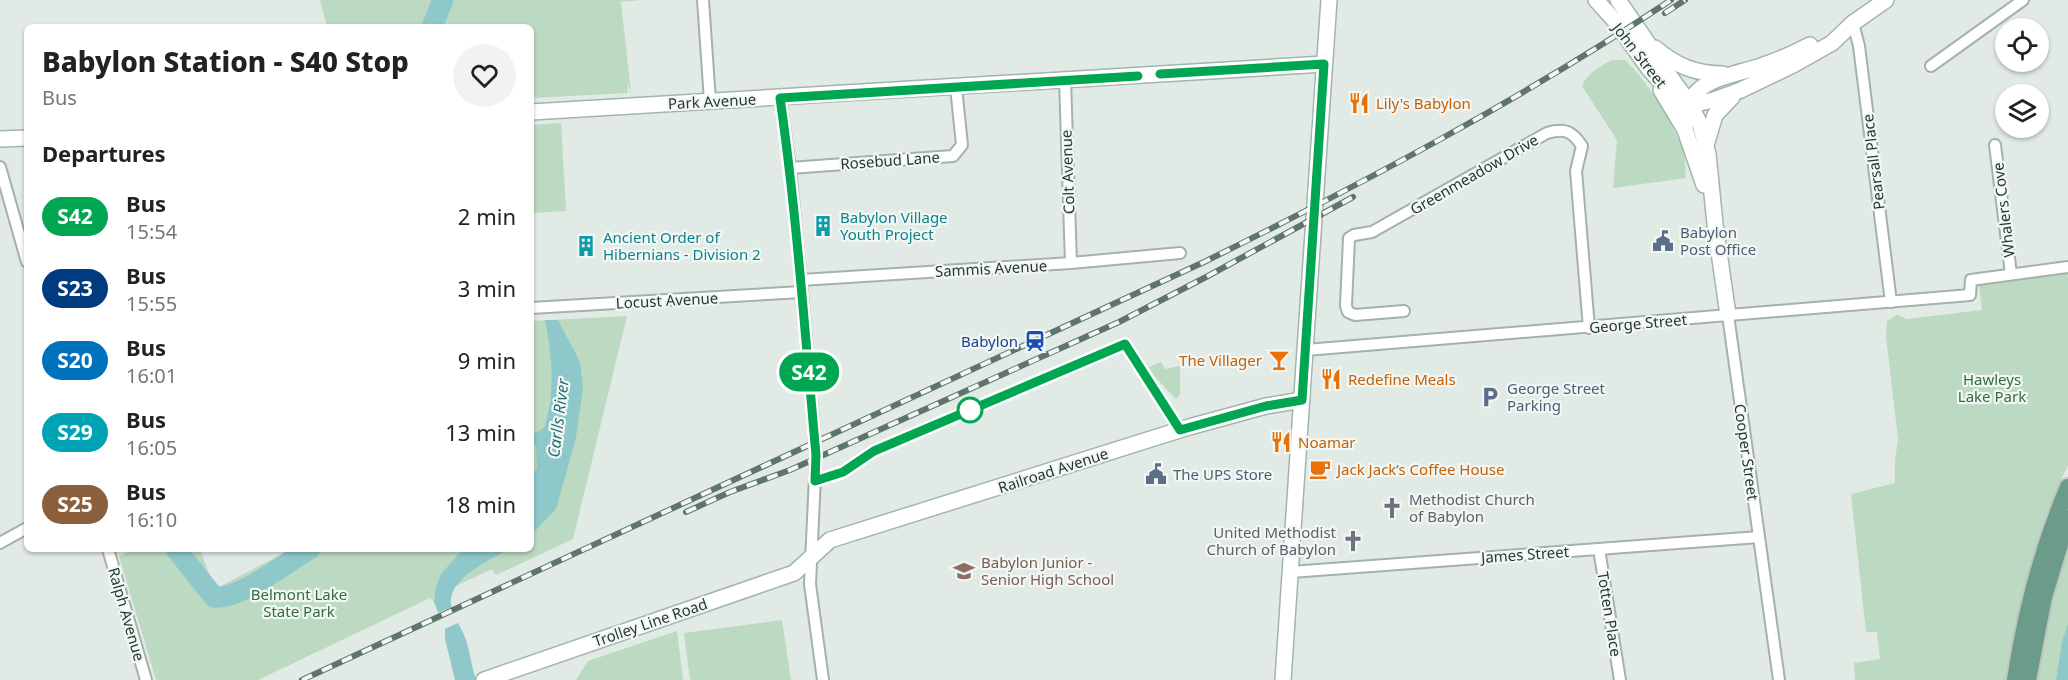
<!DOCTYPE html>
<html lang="en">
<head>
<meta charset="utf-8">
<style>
  body { margin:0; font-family:"Noto Sans",sans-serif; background:#f2f2f2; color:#222; height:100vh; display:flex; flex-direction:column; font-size:22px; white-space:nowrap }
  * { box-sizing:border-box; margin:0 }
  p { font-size:20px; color:#767676 }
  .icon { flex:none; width:33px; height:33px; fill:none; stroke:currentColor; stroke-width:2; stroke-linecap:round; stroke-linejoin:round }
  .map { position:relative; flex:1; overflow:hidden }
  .sheet { position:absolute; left:24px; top:24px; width:510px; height:528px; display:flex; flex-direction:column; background:#fff; border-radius:9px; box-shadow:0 2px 4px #0004 }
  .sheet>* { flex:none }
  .badge { padding:0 12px; border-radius:20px; font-size:21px; line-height:39px }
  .controls { position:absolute; left:1995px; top:18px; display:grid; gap:12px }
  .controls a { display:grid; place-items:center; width:54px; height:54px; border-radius:50%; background:#fff; box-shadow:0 2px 4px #0004; font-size:30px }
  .map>.badge { position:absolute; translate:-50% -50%; box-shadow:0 0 0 3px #fff }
  h2 { padding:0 18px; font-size:22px; line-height:54px }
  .round { display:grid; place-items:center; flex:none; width:63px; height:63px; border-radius:32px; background:#f2f2f2 }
  .summary { display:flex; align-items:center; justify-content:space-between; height:102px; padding:0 18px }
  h1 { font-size:28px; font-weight:800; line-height:45px }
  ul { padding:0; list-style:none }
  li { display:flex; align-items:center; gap:18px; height:72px; padding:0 18px }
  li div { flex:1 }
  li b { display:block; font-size:22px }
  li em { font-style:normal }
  li .badge { min-width:66px; font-weight:700; text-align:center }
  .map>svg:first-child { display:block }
  .green { fill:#bcd9c1 }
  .water { fill:#8fc8ca }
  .pier { fill:#e1eae5 }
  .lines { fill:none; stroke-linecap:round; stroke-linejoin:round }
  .river { stroke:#8fc8ca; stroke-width:21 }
  .street-casing { stroke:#a5b1ab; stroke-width:14 }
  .secondary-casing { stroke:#a2b5ac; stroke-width:18 }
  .primary-casing { stroke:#bdc4c1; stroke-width:20 }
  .street { stroke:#fff; stroke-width:10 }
  .secondary { stroke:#fff; stroke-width:15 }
  .primary { stroke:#6b9b89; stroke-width:16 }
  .rail-casing { stroke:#5e756c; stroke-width:6 }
  .rail { stroke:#f2f7f4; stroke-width:4; stroke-dasharray:11; stroke-linecap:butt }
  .line-casing { stroke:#fff; stroke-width:14 }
  .line { stroke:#00a651; stroke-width:9 }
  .stop-dot { fill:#fff; stroke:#00a651; stroke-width:3 }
  .labels { text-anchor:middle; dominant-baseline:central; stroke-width:4.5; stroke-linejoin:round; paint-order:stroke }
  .street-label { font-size:15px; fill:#243931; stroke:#f2f7f4 }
  .food-label { font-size:15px; fill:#c56008; stroke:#f2f7f4; text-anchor:start }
  .culture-label { font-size:15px; fill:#0d838f; stroke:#f2f7f4; text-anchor:start }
  .service-label { font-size:15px; fill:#4e5e75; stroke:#f2f7f4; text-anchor:start }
  .transit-label { font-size:15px; fill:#164399; stroke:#f2f7f4; text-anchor:end }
  .park-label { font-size:15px; fill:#326c41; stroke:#f2f7f4 }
  .worship-label { font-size:15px; fill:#5b616d; stroke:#f2f7f4; text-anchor:start }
  .education-label { font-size:15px; fill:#785e54; stroke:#f2f7f4; text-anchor:start }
  .water-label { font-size:16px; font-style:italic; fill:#246b6e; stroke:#f2f7f4 }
</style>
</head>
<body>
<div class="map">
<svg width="2068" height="680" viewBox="0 0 2068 680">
  <rect width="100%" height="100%" fill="#e1eae5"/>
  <!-- green -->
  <g class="green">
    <path d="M 320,0 L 641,0 L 621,2 L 631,94 L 627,81 L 628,93 L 531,98 L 531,27 L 327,27 Z"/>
    <path d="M 1612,60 L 1625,60 C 1647,81 1672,121 1683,150 C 1686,158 1685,169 1686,178 L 1613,188 L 1617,140 L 1582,86 C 1587,73 1601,66 1612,60 Z"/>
    <path d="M 561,123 L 566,211 L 531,213 L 531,125 Z"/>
    <path d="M 2068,272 L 2068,465 C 2035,531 2023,608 2008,680 L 1855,680 L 1854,663 L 1880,659 L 1877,632 L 1866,632 L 1851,494 L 1895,483 L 1895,460 L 1898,439 L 1886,336 L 1887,321 L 1897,315 L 1907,319 L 1982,310 L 1979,283 Z"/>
    <path d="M 627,316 L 573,539 L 496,575 L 492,569 L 435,596 L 434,602 L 430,598 L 258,680 L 156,680 L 119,556 L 135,549 L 200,549 L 213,585 L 217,588 L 291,549 L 531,549 L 531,321 Z"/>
    <path d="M 1161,362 L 1165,369 L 1180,366 L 1180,394 L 1176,399 L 1153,375 L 1149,367 Z"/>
    <path d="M 2068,547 L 2068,680 L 2035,680 L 2052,604 Z"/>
    <path d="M 782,620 L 791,680 L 690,680 L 684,633 Z"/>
    <path d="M 677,631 L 683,680 L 576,680 L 588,661 Z"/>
  </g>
  <!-- water -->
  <g class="water">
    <path d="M 545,320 L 558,320 L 580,362 L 583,387 L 576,438 L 556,509 L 531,535 L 531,497 L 533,488 L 531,484 L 531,475 L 537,469 L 536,445 L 531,445 L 531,435 L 544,428 C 556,394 552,355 545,320 Z"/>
    <path d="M 463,549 L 509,549 C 490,560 448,578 451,604 C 453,616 460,625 464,635 C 470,649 471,665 476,680 L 455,680 L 445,639 L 445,630 L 434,602 L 436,587 L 441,574 Z"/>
    <path d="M 2068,623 L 2068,680 L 2056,680 L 2062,642 Z"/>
  </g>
  <!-- pier -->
  <path class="pier" d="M 455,606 L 460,622 L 442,630 L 435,614 Z"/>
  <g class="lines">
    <!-- river -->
    <g class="river">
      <path d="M 432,27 L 443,0"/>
      <path d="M 176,549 L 214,597 C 240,600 286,562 310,549"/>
    </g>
    <defs>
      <g id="street">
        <path d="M 703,0 L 710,101"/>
        <path d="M 1853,23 L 1859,46 L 1891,302"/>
        <path d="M 1931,66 L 2023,0"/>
        <path d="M 1065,80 L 1071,263"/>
        <path d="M 780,98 L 790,168 L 802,292 L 816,455 L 810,584 L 823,680"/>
        <path d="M 1995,145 L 2011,274"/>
        <path d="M 0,167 L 27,262"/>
        <path d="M 790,168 L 953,156 L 962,145 L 956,87"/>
        <path d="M 801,280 L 1071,263 L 1180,253"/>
        <path d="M 531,308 L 802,292"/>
        <path d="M 1404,311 L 1355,315 L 1348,312 L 1346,306 L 1349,238 L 1354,235 L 1372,232 L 1547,133 C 1565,128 1572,131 1582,146 L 1576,171 L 1589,328"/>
        <path d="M 1728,315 L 1779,680"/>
        <path d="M 1306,350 L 1970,295 L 1971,280 L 2068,267"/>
        <path d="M 0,543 L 27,528"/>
        <path d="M 108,549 L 146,680"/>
        <path d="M 1599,549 L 1620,680"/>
        <path d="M 1291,572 L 1759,537"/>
      </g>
      <g id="secondary">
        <path d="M 1596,0 L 1615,21 L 1649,69 L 1667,89 L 1678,100 L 1695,104 L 1714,100 L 1741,90 L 1793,65 L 1832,43 L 1853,23 L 1886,0"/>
        <path d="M 1618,0 L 1647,42 L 1655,56 L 1689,103 L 1700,124 L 1708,154 L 1715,224 L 1728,315"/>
        <path d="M 1655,48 C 1675,65 1695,74 1723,74"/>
        <path d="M 1661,90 L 1685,130 L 1704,185"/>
        <path d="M 531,112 L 1324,64"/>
        <path d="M 1685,130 C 1682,81 1722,78 1758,67 C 1776,61 1793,54 1810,45"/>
        <path d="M 0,139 L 27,138"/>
        <path d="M 1707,142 L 1715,115 L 1732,97"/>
        <path d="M 484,680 L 794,573 L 830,540 L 1189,427 L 1266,406 L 1302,400"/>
        <path d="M 1283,680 C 1299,453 1312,227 1329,0"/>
      </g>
      <g id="primary">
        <path d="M 2015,680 C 2025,614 2042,548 2068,487"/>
        <path d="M 2028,680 L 2044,597 L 2068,518"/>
      </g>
    </defs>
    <!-- street casing -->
    <use href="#street" class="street-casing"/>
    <!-- secondary casing -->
    <use href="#secondary" class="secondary-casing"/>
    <!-- primary casing -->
    <use href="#primary" class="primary-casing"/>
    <!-- street -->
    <use href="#street" class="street"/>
    <!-- secondary -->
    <use href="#secondary" class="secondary"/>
    <!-- primary -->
    <use href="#primary" class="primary"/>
    <defs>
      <g id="rail">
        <path d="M 1665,13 L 1685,0"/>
        <path d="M 686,512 L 730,492 L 790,470 L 1119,322 L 1208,276 L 1353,197"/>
        <path d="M 302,680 L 1204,262 C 1364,183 1522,99 1671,0"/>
      </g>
    </defs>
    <!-- rail casing -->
    <use href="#rail" class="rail-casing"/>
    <!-- rail -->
    <use href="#rail" class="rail"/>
  </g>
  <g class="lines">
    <defs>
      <path id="line" d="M 1138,76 L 780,98 C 797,216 805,336 816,455 L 815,481 L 843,472 L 874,451 L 1125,344 L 1180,430 L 1266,406 L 1302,400 L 1324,64 L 1160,74"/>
    </defs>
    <!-- line casing -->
    <use href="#line" class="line-casing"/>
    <!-- line -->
    <use href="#line" class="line"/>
  </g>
  <!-- icons -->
  <defs>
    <symbol id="restaurant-bare" viewBox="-9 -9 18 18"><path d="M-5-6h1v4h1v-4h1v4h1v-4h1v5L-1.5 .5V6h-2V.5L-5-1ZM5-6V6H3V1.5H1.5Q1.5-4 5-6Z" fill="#e8710a" stroke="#f2f7f4" stroke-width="2.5" paint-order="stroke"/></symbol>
    <symbol id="building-bare" viewBox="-9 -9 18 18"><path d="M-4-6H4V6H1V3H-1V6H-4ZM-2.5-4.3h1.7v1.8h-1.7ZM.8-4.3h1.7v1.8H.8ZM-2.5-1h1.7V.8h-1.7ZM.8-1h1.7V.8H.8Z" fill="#0f9aa8" stroke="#f2f7f4" stroke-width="2.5" paint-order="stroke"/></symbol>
    <symbol id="civic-bare" viewBox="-9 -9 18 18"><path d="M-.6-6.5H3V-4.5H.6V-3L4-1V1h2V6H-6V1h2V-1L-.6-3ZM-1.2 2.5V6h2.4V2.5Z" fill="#5c6f8a" stroke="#f2f7f4" stroke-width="2.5" paint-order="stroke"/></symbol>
    <symbol id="station-bare" viewBox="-9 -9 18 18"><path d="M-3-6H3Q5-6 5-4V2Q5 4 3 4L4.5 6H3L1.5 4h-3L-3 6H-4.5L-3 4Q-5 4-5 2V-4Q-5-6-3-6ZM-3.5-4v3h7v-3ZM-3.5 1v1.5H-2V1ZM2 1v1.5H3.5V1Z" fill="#1a4fb4" stroke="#f2f7f4" stroke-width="2.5" paint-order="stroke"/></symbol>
    <symbol id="bar-bare" viewBox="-9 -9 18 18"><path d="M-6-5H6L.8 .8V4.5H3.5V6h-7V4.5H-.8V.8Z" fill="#e8710a" stroke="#f2f7f4" stroke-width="2.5" paint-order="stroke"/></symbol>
    <symbol id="parking-bare" viewBox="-9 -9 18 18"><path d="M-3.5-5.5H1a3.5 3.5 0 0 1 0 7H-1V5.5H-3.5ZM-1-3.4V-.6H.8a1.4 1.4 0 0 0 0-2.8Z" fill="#5c6f8a" stroke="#f2f7f4" stroke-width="2.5" paint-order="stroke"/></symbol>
    <symbol id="cafe-bare" viewBox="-9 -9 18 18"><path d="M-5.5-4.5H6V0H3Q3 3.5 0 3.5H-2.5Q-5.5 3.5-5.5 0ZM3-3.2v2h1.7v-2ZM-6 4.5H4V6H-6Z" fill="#e8710a" stroke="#f2f7f4" stroke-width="2.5" paint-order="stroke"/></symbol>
    <symbol id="church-bare" viewBox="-9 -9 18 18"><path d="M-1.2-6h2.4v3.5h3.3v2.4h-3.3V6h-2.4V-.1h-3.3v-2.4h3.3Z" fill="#6b7280" stroke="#f2f7f4" stroke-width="2.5" paint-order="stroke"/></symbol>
    <symbol id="school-bare" viewBox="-9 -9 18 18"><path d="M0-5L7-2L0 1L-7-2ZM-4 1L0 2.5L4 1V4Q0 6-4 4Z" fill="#8d6e63" stroke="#f2f7f4" stroke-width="2.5" paint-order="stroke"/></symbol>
  </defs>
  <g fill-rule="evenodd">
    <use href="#restaurant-bare" x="1344" y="88" width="30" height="30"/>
    <use href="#building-bare" x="808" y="211" width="30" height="30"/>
    <use href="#civic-bare" x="1648" y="226" width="30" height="30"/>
    <use href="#building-bare" x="571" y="231" width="30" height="30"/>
    <use href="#station-bare" x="1020" y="326" width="30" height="30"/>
    <use href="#bar-bare" x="1264" y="345" width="30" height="30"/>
    <use href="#restaurant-bare" x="1316" y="364" width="30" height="30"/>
    <use href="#parking-bare" x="1475" y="382" width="30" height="30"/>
    <use href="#restaurant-bare" x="1266" y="427" width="30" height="30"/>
    <use href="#cafe-bare" x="1305" y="454" width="30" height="30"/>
    <use href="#civic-bare" x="1141" y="459" width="30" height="30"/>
    <use href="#church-bare" x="1377" y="493" width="30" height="30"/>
    <use href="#church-bare" x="1338" y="526" width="30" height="30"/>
    <use href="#school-bare" x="949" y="556" width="30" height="30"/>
  </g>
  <!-- markers -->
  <circle class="stop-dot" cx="970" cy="410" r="12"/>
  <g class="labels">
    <!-- street labels -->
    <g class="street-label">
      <text transform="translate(1640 55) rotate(52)">John Street</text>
      <text transform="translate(712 101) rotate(-3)">Park Avenue</text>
      <text transform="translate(890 160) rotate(-4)">Rosebud Lane</text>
      <text transform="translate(1873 162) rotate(-97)">Pearsall Place</text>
      <text transform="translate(1067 172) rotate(-92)">Colt Avenue</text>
      <text transform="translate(1474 174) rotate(-30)">Greenmeadow Drive</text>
      <text transform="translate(2003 210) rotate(-97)">Whalers Cove</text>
      <text transform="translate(991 268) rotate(-3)">Sammis Avenue</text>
      <text transform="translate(667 300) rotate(-3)">Locust Avenue</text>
      <text transform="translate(1638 323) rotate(-5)">George Street</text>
      <text transform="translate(1747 452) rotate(82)">Cooper Street</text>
      <text transform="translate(1053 470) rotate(-18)">Railroad Avenue</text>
      <text transform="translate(1525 554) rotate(-4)">James Street</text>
      <text transform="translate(127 614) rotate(74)">Ralph Avenue</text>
      <text transform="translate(1610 614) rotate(81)">Totten Place</text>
      <text transform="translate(650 622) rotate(-19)">Trolley Line Road</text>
    </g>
    <!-- food labels -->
    <g class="food-label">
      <text x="1376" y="103">Lily's Babylon</text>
      <text x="1262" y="360" text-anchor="end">The Villager</text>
      <text x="1348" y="379">Redefine Meals</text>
      <text x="1298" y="442">Noamar</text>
      <text x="1337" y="469">Jack Jack’s Coffee House</text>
    </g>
    <!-- culture labels -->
    <g class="culture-label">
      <text x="840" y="217">Babylon Village<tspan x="840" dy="17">Youth Project</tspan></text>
      <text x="603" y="237">Ancient Order of<tspan x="603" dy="17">Hibernians - Division 2</tspan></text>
    </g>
    <!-- service labels -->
    <g class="service-label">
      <text x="1680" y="232">Babylon<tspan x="1680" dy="17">Post Office</tspan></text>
      <text x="1507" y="388">George Street<tspan x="1507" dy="17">Parking</tspan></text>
      <text x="1173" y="474">The UPS Store</text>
    </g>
    <!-- transit labels -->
    <g class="transit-label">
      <text x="1018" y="341">Babylon</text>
    </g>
    <!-- park labels -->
    <g class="park-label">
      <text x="1992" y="379">Hawleys<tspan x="1992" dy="17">Lake Park</tspan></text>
      <text x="299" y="594">Belmont Lake<tspan x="299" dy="17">State Park</tspan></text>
    </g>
    <!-- worship labels -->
    <g class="worship-label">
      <text x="1409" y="499">Methodist Church<tspan x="1409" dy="17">of Babylon</tspan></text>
      <text x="1336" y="532" text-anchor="end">United Methodist<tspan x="1336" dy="17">Church of Babylon</tspan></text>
    </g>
    <!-- education labels -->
    <g class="education-label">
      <text x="981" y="562">Babylon Junior -<tspan x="981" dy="17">Senior High School</tspan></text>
    </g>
    <!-- water labels -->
    <g class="water-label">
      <text transform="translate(558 418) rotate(-83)">Carlls River</text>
    </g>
  </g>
</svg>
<div class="controls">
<a><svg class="icon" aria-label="locate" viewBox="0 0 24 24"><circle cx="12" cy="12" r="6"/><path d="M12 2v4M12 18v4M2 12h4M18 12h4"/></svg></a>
<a><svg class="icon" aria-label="layers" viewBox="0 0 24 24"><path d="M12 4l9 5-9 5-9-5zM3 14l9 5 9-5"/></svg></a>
</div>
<b class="badge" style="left:809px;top:372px;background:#00a651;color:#fff">S42</b>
<section class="sheet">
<div class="summary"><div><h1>Babylon Station - S40 Stop</h1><p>Bus</p></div><a class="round"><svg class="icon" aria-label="heart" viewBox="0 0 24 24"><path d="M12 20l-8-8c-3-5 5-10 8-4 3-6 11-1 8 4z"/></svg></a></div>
<h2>Departures</h2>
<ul>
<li><span class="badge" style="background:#00a651;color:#fff">S42</span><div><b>Bus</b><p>15:54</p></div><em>2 min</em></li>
<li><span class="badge" style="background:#003b80;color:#fff">S23</span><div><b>Bus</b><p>15:55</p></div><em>3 min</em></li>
<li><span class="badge" style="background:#0072bc;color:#fff">S20</span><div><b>Bus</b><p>16:01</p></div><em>9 min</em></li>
<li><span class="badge" style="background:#00a3b4;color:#fff">S29</span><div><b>Bus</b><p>16:05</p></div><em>13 min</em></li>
<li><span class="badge" style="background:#8b5e3c;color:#fff">S25</span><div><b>Bus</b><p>16:10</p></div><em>18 min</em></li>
</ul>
</section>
</div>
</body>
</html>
